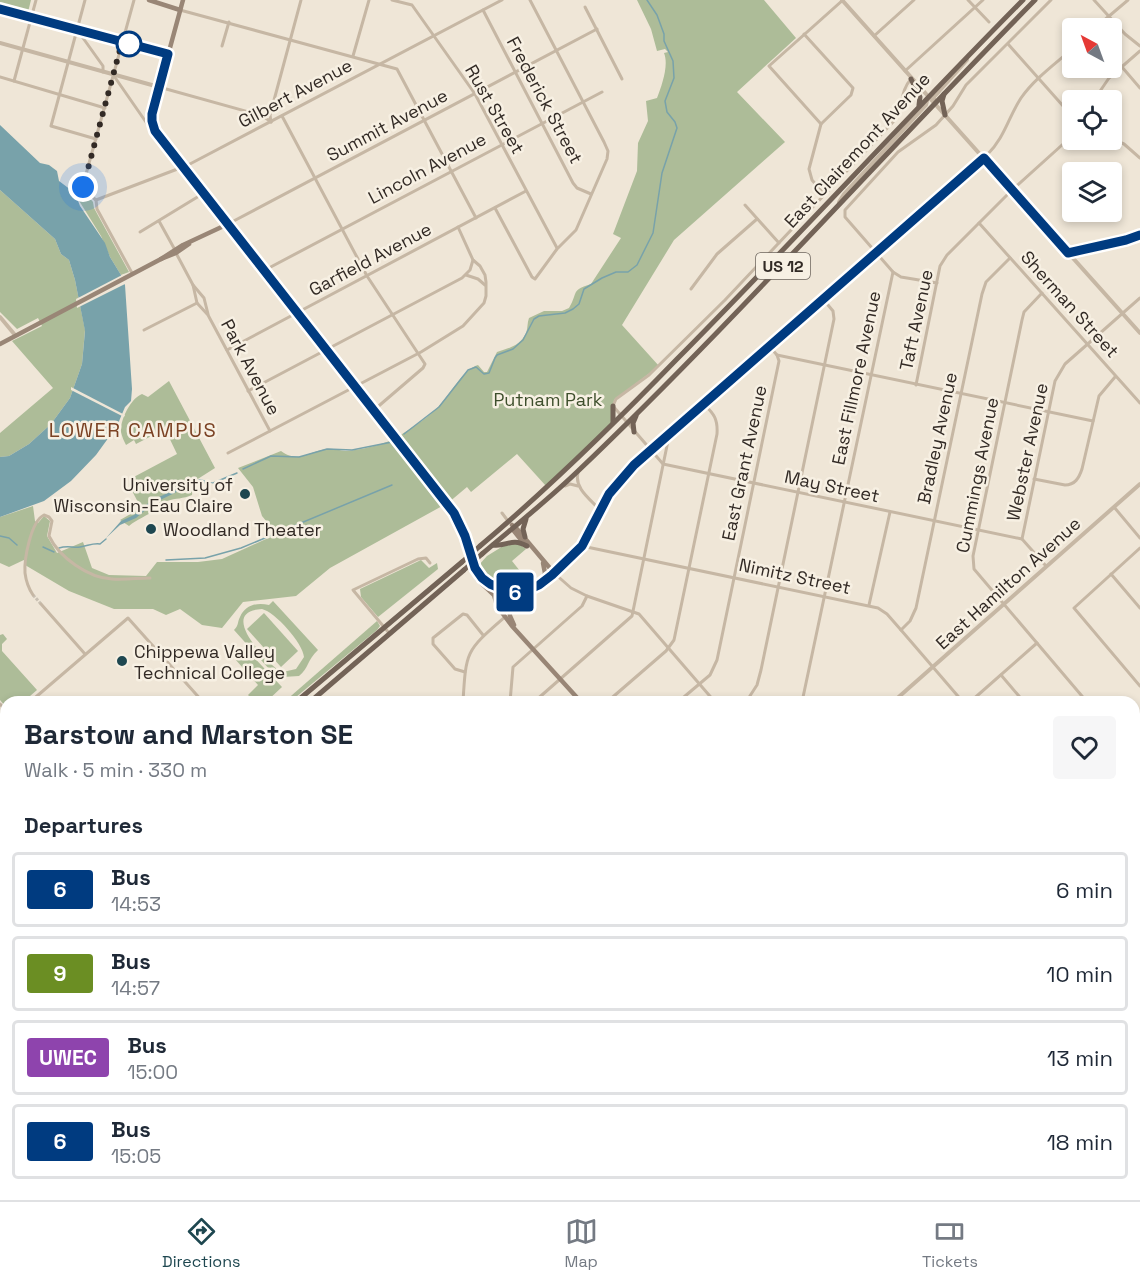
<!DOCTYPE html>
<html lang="en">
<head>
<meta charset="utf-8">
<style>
  body { margin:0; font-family:"Space Grotesk",sans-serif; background:#f6f6f7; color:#1f2937; height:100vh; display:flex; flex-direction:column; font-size:22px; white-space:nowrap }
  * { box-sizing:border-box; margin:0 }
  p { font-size:20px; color:#747a83 }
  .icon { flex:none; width:33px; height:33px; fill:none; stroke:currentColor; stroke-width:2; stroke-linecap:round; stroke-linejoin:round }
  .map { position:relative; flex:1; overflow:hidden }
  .drawer { position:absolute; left:0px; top:696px; width:1140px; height:504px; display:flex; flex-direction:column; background:#fff; border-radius:18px 18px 0 0; box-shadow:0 3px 9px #0003 }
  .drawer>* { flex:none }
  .badge { padding:0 12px; border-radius:4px; font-size:21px; line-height:39px }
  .needle { width:39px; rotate:319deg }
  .buttons { position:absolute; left:1062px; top:18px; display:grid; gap:12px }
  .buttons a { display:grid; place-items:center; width:60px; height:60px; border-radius:6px; background:#fff; box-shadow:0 3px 9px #0003; font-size:30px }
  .you { position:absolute; width:30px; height:30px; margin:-15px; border:4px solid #fff; border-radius:50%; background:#1a73e8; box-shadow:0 0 0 9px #1a73e833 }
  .map>.badge { position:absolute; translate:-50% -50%; box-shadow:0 0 0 3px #fff }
  h2 { padding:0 24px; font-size:22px; line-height:54px }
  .round { display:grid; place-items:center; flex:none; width:63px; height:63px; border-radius:6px; background:#f6f6f7 }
  .headline { display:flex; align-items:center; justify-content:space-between; height:102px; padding:0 24px }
  h1 { font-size:28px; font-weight:700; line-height:45px }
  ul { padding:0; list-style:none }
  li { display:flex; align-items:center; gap:18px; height:75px; margin:0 12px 9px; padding:0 12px; border:3px solid #e0e1e3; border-radius:6px }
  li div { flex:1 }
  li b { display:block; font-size:22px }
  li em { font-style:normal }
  li .badge { min-width:66px; font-weight:700; text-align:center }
  .tabs { display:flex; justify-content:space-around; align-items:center; height:84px; border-top:2px solid #e0e1e3; background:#fff; font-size:16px; color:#747a83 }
  .tabs a { display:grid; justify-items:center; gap:3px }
  .tabs .active { color:#1e4750 }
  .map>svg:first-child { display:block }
  .green { fill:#adbc98; fill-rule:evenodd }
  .water { fill:#78a2aa }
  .pier { fill:#efe6d7 }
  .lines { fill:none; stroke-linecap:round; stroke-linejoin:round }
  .stream { stroke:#78a2aa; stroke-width:1.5 }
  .minor-tunnel { stroke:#c9c0b3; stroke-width:3; stroke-dasharray:3 1.5; stroke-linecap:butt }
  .minor { stroke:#c6b7a4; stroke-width:3 }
  .tertiary { stroke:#c6b7a4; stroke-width:4 }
  .secondary { stroke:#998676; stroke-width:4.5 }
  .primary { stroke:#736357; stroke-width:5 }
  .primary-bridge { stroke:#736357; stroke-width:5 }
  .line-casing { stroke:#fff; stroke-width:14 }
  .line { stroke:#003b80; stroke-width:9 }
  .walk { stroke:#322a25; stroke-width:6; stroke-dasharray:0 10.8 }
  .stop-dot { fill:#fff; stroke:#003b80; stroke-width:3 }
  .poi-dot { fill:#1e4750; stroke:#f7f0e3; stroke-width:2 }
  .labels { text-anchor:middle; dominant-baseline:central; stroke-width:5; stroke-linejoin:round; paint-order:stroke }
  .shield { fill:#f7f0e3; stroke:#6d655e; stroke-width:1.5 }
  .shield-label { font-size:16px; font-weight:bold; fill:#322a25 }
  .street-label { font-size:18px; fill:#322a25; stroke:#f7f0e3 }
  .park-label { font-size:18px; fill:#3d4e2b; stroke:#f7f0e3 }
  .poi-label { font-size:18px; fill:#322a25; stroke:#f7f0e3; text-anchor:start }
  .neighbourhood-label { font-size:20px; letter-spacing:1.5px; fill:#7b4224; stroke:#f7f0e3 }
</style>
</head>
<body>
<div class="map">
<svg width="1140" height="1200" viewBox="0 0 1140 1200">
  <rect width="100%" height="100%" fill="#efe6d7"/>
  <!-- green -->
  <g class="green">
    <path d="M 0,0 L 31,0 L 28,12 L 0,4 Z"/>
    <path d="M 637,0 L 764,0 L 796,38 L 737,92 L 785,142 L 674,240 L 622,325 L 659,366 L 614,400 L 612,425 L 546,486 L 517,454 L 471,492 L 467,487 L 448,503 L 398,437 C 412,427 427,419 439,406 C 450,395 463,369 478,365 L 484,372 L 487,372 L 497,352 C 509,348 520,346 526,333 C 528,328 527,323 529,318 L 544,311 L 562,311 L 569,308 C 579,291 570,291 591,284 L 621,238 L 613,234 L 637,171 L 638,143 L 648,121 L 646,101 L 657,98 C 662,85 669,65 664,53 L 668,52 L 665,49 L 657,51 L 651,29 Z"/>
    <path d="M 77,181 L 82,183 L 82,189 L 93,202 L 94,208 L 129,272 L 121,275 L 110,257 L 101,236 L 73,191 Z"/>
    <path d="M 0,190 L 55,239 L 61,254 L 69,260 L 75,280 L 85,330 L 82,364 L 70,398 L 51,424 L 29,444 L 9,456 L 0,457 L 0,433 L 53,388 L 12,341 L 42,326 L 38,318 L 17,329 L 0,312 Z"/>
    <path d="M 169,381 L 215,468 L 193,482 L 192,495 C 183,499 176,498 167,501 C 162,503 160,507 155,510 C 147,516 137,519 129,526 L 120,520 L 141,508 L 129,485 L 130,479 L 177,454 L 165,429 L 136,444 L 134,440 L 126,445 C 124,441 122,437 121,432 C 120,420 131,398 142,394 L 148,397 Z"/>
    <path d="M 393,440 L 444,505 L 330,568 L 296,596 L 243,602 L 222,628 L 202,625 L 180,609 L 166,615 L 153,609 L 114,609 L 69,591 L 25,565 L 26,559 L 9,567 L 0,563 L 0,517 L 33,506 L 35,521 L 38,523 L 44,516 L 50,521 L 47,536 L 57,553 L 83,542 L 92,568 L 109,575 L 146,576 L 157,562 L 198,562 L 222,559 L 277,534 L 262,516 L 253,487 L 238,468 L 281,451 C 299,464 309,451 327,449 C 333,448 340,451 346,451 C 362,450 378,445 393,440 Z"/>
    <path d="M 508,543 L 521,545 L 526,549 L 512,561 L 520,571 L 504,587 C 492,584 482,578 478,566 L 487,556 Z"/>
    <path d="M 421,560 L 429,568 L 437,563 L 438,569 L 378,617 L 361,597 L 360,589 Z"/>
    <path d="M 273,601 L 318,650 C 307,660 309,668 299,676 L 283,677 L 279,680 L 234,630 C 239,625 237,623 240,617 C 245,605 257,602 269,605 ZM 262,609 C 275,612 303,643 304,657 L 296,669 L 283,672 L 278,670 C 264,659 218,611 262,609 Z"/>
    <path d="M 264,613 L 298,651 L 281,667 L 247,629 Z"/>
    <path d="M 377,621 L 380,626 L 377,630 L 290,702 L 284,702 Z"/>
    <path d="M 3,634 L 7,639 L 2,644 L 2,651 L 37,690 L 23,702 L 6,702 L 6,707 L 0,700 L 0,635 Z"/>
    <path d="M 246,649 L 282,687 L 266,702 L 255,702 L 248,695 L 258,685 L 235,659 Z"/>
    <path d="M 1134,757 L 1140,764 L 1140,829 L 1136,833 L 1134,831 Z"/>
    <path d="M 136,1194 L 322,1194 L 315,1200 L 142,1200 Z"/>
  </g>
  <!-- water -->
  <g class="water">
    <path d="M 0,125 L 40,163 L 49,165 L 57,171 L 59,181 L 75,193 L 80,206 L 105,243 L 110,257 L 121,275 L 125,285 L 132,389 L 131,401 L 125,407 L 117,426 L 96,455 L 71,481 L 44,501 L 0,517 L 0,457 L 9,456 L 29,444 L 51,424 L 70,398 L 82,364 L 85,331 L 75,280 L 69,260 L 61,254 L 55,239 L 0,190 Z"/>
    <path d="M 200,479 L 214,483 L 193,484 L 154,503 L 136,518 L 120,525 L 106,538 L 121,521 L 134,515 L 152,500 Z"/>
  </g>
  <!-- pier -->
  <g class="pier">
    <path d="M 124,274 L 127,283 L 77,308 L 76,299 Z"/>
    <path d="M 71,387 L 125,415 L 124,417 L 71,390 Z"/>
  </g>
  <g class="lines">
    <!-- stream -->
    <g class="stream">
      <path d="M 404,434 L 439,407 L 468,370 L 476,367 L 484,374 L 489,373 L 495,358 L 497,355 L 513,349 L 523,340 L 534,319 L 539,316 L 565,313 L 573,309 L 579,304 L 584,289 L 602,278 L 616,272 L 628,272 L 637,265 L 653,233 L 662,173 L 677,128 L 675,122 L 667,112 L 665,101 L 674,78 L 673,61 L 664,41 L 664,34 L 657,15 L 647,0"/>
      <path d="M 243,469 L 271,456 L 299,457 L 327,449 L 352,450 L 392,442"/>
      <path d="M 213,483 L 237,473"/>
      <path d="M 0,536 L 9,538 L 17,545"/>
      <path d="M 43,547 L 54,552"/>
      <path d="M 59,548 C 68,545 72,548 80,547 C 88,546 92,543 100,544 L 106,539"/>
      <path d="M 166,560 L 205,558 L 241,548 L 392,485"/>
    </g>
    <!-- minor-tunnel -->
    <path class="minor-tunnel" d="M 33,595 L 41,604"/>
    <!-- minor -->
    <g class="minor">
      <path d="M 85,0 L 51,126 L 96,139"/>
      <path d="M 392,0 L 412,5 L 475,94 L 557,248"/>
      <path d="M 968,0 L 989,22"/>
      <path d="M 1094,0 L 1125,34 L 1140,46"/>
      <path d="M 585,7 L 622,79"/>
      <path d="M 180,10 L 397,69 L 476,218"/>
      <path d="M 483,10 L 573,183 L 577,188 L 591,194"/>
      <path d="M 1095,28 L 1128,0"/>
      <path d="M 78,31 L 103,66 L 103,72"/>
      <path d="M 804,34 L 853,88 L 851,95 L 821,124"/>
      <path d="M 874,36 L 914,0"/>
      <path d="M 1008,44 L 1072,116"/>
      <path d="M 222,46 L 229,22"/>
      <path d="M 353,56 L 369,0"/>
      <path d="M 1122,67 L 1140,88"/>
      <path d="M 905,71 L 983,0"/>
      <path d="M 114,76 L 148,125 L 155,131"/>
      <path d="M 0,77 L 105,108"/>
      <path d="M 911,79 C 899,92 904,109 893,122 L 725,300 L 649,375 L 616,399 L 613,406 L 663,464 L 1022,539 L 1046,566"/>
      <path d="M 14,81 L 36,0"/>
      <path d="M 159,87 L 263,116 L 271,122"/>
      <path d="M 1094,100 L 1109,78 L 1140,51"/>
      <path d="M 282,116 L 367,276 L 425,364 L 423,368 L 374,410"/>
      <path d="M 271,122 L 270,115 L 301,0"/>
      <path d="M 1112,139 L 1124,144 L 1140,158"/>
      <path d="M 824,194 L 812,180 L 809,169 L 821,124 L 769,66 L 843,0"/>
      <path d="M 96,200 L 188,165 L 502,0"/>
      <path d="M 96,200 L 85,191 L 83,185 L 134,0"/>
      <path d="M 96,200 L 97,209 L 132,273"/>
      <path d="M 745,205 L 779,243"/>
      <path d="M 495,208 L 532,277 L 535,279 L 557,249 L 576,230 L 607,159 L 608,151 L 604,142 L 530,0"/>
      <path d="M 159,221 L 175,250"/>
      <path d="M 979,223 L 1140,403"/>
      <path d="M 228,224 L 597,29"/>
      <path d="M 140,232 L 204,193"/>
      <path d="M 176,253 L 193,285 L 204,298 L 208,314"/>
      <path d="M 1068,253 L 1127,240 L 1140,235"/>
      <path d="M 265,270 L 602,92"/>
      <path d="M 466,275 L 478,279 L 485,285"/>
      <path d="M 937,283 L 901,277 L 893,272 L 845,217 L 845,210 L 898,152 L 936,125 L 953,106 L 966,85 L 1051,0"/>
      <path d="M 193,285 L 197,303 L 208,315 L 270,431"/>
      <path d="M 691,289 L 717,254 L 757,219"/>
      <path d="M 1042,293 L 1024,312 L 1022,320 L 973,556 L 974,569 L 1087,702"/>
      <path d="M 144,330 L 197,303"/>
      <path d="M 770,347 L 777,355 L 1093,421"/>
      <path d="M 227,350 L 526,191"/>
      <path d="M 916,385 L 940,266 L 947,255 L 1012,190 L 1072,136"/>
      <path d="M 248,391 L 462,278 L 470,270 L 473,260"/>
      <path d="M 228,453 L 421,352 L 463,326 L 484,303 L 486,296 L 486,282 L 485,275 L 480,266 L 473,260 L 458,227"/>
      <path d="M 578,473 C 574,488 590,499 600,510"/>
      <path d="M 1034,479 L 1065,485 C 1075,485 1079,478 1082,469 L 1099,396 L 1115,377"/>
      <path d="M 565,486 L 570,484 L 578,486"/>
      <path d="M 1114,507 L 1140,538"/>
      <path d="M 502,513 L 508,521"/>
      <path d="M 1022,539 L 1055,381 L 1065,364 L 1140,298"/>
      <path d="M 582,546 L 878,608 L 887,614 L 901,630 L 963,702"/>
      <path d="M 1140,548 L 1074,608 L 1140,686"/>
      <path d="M 1111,574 L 1140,608"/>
      <path d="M 33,595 C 29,589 26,581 25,573 C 24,559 31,521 44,515 L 49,517 L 52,521 L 49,536 C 59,557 88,578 112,579 C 125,580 138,578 150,578"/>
      <path d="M 41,604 L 85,654"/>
      <path d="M 869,605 L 890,512"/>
      <path d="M 901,630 L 910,621 L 916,608 L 982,294 L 986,282 L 1010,258"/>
      <path d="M 389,633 L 353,590 L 418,559 L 426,558 L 430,563"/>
      <path d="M 465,672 L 455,669 L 433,644 L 433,638 L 463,614 L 467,615 L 483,635"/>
      <path d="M 1001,675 L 1024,702"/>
      <path d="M 30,702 L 128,618 L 203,702"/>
      <path d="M 463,702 C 466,650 466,651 505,617"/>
      <path d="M 510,702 L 513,667 L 582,606 L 587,596"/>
      <path d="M 534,702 L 632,616 L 669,436"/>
      <path d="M 607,702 L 666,651 L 674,640 L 717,434 C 718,419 714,414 704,404"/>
      <path d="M 678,702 L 710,675 L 717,660 L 779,361 L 777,355"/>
      <path d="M 715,702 L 639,614 L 587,596 L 571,588 L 554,573 L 582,546 L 605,500 L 629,470 L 987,155 C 1005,137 1008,118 1021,98 C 1034,79 1055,64 1072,49"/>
      <path d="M 746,702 L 757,685 L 761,670 L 834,319 L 833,311 L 823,299"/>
      <path d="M 802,702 L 893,272"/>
      <path d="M 970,702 L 1037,643"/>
      <path d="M 0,704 L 6,711"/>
      <path d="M 1134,743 L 1140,737"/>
      <path d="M 1134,757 L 1140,764"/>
      <path d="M 0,785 L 6,785"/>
      <path d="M 1134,831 L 1140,838"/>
      <path d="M 1134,904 L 1140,911"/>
      <path d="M 0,942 L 6,937"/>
      <path d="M 1134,993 L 1140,988"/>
      <path d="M 1134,1048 L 1140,1055"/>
      <path d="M 0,1144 L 6,1144"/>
      <path d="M 1134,1193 L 1140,1200"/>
      <path d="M 384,1194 L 389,1200"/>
      <path d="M 483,1194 L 488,1200"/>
      <path d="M 565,1194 L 570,1200"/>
      <path d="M 641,1194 L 647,1200"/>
      <path d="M 714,1194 L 716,1200"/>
      <path d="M 792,1194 L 797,1200"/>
      <path d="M 53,1200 L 56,1194"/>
      <path d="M 541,1200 L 548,1194"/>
      <path d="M 580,1200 L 587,1195"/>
      <path d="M 902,1200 L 909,1194"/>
    </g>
    <!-- tertiary -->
    <g class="tertiary">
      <path d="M 842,0 L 1140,333"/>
      <path d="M 0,9 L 168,54"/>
      <path d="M 0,43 L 159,87"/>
      <path d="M 934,103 L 934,97 L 967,60"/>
      <path d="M 839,202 L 844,194 L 926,105 L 928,97"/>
      <path d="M 0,317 L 15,335"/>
      <path d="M 893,702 L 1140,484"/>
      <path d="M 320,1200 L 327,1194"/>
    </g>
    <!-- secondary -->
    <g class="secondary">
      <path d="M 149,0 L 180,10"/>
      <path d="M 183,0 L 152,114 L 152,121 L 155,131 L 454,513 L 465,536 L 477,579 L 494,595 L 497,606 L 512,626 L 581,702"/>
      <path d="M 161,259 L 183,245 L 228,224"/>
      <path d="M 0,344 L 161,259 L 176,253 L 189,244"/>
      <path d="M 514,528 L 514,531 L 526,546"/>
      <path d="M 475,568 L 484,580 L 509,597"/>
      <path d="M 542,581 L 545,573 L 543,563"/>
      <path d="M 501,588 L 513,592 L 525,591"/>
      <path d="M 509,597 L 516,597 L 534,588"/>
      <path d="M 498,608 L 508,608 L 554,573 L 517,529 L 512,525"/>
      <path d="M 509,608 L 510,616 L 514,625"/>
      <path d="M 1000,1194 L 1005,1200"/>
    </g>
    <!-- primary -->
    <g class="primary">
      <path d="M 911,79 L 920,97 L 919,105"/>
      <path d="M 944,94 L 942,101 L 945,115"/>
      <path d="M 613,406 L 613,422"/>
      <path d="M 634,432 L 633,423 L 636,416"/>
      <path d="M 525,537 L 523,529 L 526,519"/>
      <path d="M 493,545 C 507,547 511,537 527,546"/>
      <path d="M 480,546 C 550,487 614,424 677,359 C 794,241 906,118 1023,0"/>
      <path d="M 482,554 C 515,526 548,500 578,471 C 736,320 881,156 1035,0"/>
      <path d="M 296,702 L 462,562"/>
      <path d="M 310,702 L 464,570"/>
      <path d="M 0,959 L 6,954"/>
      <path d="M 0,973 L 6,968"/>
    </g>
    <!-- primary-bridge -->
    <g class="primary-bridge">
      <path d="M 462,562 L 480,546"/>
      <path d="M 464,570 L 482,554"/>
    </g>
  </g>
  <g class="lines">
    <defs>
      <path id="line" d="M 0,9 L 168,54 L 152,114 L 152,121 L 155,131 L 454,513 L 465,536 L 475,568 L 482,578 L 490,584 L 507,591 L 528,590 L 539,585 L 552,575 L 582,546 L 609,494 L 634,465 L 984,158 L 1068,253 L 1126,240 L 1140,235"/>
    </defs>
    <!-- line casing -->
    <use href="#line" class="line-casing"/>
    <!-- line -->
    <use href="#line" class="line"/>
    <!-- walk -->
    <path class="walk" d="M 83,187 L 121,46 L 123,42 L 129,44"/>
  </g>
  <!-- markers -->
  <circle class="stop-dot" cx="129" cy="44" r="12"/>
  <g class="poi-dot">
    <circle cx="245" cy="494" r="6"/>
    <circle cx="151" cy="529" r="6"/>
    <circle cx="122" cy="661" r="6"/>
  </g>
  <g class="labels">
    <!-- shield labels -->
    <rect class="shield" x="756" y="253" width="54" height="26" rx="4.5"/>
    <g class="shield-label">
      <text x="783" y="266">US 12</text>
    </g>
    <!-- street labels -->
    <g class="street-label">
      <text transform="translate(295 93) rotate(-28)">Gilbert Avenue</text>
      <text transform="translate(545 100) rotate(62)">Frederick Street</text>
      <text transform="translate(495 109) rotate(60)">Rust Street</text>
      <text transform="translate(387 125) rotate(-28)">Summit Avenue</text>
      <text transform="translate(857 150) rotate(-47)">East Clairemont Avenue</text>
      <text transform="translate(427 168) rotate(-28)">Lincoln Avenue</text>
      <text transform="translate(370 259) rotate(-28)">Garfield Avenue</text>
      <text transform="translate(1070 304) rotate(48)">Sherman Street</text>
      <text transform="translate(916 320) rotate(-78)">Taft Avenue</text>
      <text transform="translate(251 367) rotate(62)">Park Avenue</text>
      <text transform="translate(856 378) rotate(-78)">East Fillmore Avenue</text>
      <text transform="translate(937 438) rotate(-78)">Bradley Avenue</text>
      <text transform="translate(1027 452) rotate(-78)">Webster Avenue</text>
      <text transform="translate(744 463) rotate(-78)">East Grant Avenue</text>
      <text transform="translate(977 475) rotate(-79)">Cummings Avenue</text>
      <text transform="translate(832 486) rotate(12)">May Street</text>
      <text transform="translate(795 576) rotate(12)">Nimitz Street</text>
      <text transform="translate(1008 583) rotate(-42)">East Hamilton Avenue</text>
    </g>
    <!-- park labels -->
    <g class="park-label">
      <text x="548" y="399">Putnam Park</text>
    </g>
    <!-- poi labels -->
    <g class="poi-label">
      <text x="233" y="484" text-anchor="end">University of<tspan x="233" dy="21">Wisconsin-Eau Claire</tspan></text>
      <text x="163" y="529">Woodland Theater</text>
      <text x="134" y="651">Chippewa Valley<tspan x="134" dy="21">Technical College</tspan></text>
    </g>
    <!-- neighbourhood labels -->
    <g class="neighbourhood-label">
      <text x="133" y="430">LOWER CAMPUS</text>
    </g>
  </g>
</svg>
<div class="buttons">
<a><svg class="needle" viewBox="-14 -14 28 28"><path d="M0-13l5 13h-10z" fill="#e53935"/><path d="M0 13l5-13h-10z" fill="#747a83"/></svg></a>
<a><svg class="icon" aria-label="locate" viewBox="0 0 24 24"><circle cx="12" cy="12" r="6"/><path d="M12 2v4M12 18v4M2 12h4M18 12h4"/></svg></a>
<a><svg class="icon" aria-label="layers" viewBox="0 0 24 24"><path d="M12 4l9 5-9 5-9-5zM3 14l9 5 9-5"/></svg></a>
</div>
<div class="you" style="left:83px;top:187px"></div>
<b class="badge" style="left:515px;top:592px;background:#003b80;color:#fff">6</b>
<section class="drawer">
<div class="headline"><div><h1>Barstow and Marston SE</h1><p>Walk · 5 min · 330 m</p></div><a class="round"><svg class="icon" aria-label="heart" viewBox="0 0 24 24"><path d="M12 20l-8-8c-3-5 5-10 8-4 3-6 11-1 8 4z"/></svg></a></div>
<h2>Departures</h2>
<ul>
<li><span class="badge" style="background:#003b80;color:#fff">6</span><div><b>Bus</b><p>14:53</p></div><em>6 min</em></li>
<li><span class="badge" style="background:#6b8e23;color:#fff">9</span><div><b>Bus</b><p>14:57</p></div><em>10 min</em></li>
<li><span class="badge" style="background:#8e44ad;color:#fff">UWEC</span><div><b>Bus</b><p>15:00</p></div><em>13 min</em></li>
<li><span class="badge" style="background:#003b80;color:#fff">6</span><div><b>Bus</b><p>15:05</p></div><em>18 min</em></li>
</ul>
</section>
</div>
<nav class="tabs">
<a class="active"><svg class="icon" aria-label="directions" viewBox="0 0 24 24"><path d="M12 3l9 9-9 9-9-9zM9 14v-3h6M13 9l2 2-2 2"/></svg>Directions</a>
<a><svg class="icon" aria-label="map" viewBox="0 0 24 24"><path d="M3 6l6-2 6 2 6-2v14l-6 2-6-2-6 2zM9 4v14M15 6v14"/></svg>Map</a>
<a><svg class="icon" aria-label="tickets" viewBox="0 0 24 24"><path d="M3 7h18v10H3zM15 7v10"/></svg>Tickets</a>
</nav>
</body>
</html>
